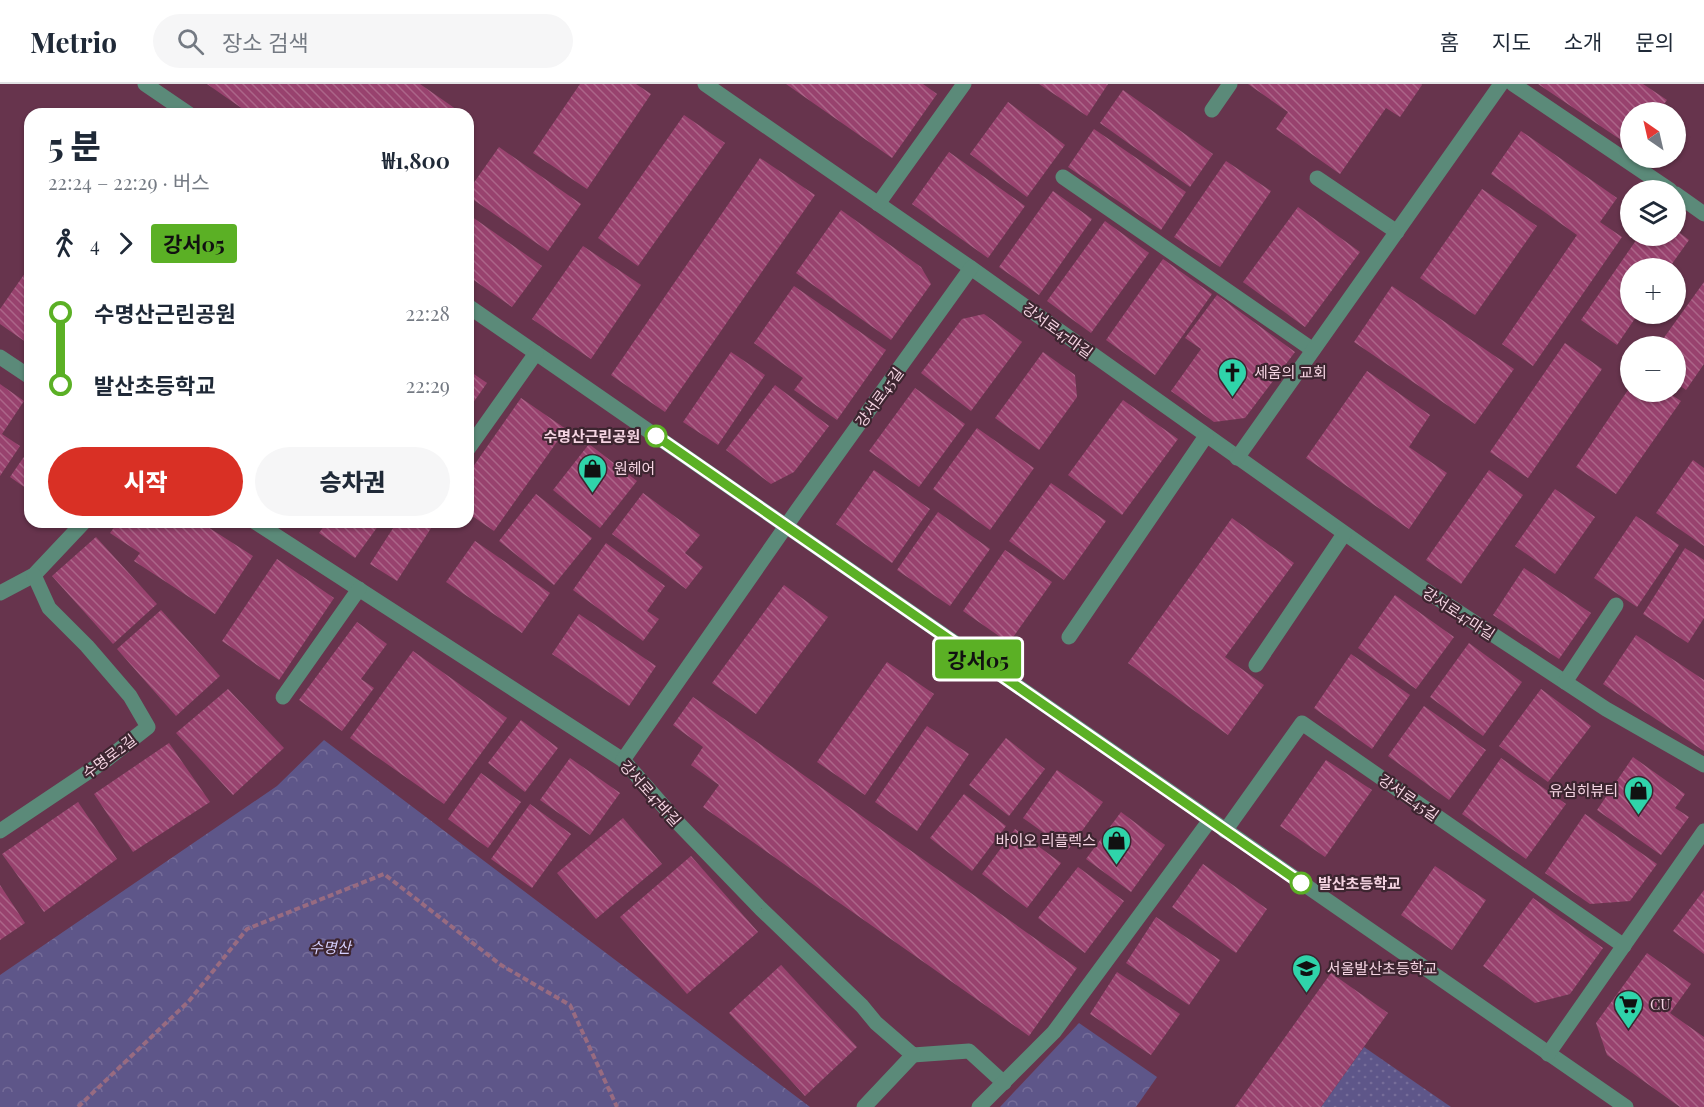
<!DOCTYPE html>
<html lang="ko">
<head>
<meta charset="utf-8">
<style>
  body { margin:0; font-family:"Playfair Display","Noto Sans KR",serif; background:#f6f6f7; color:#1f2937; height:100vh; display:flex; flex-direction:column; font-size:22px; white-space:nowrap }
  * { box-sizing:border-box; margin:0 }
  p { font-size:20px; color:#747a83 }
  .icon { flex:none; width:33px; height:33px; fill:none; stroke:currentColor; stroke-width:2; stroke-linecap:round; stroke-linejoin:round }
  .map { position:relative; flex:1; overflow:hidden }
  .side { position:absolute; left:24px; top:24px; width:450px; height:420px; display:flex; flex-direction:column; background:#fff; border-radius:18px; box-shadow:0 2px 4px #0004 }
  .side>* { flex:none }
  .badge { padding:0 12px; border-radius:4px; font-size:21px; line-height:39px }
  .needle { width:39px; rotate:326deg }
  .fabs { position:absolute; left:1620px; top:18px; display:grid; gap:12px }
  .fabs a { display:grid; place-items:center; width:66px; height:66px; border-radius:50%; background:#fff; box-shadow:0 2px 4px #0004; font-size:30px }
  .map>.badge { position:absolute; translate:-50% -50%; box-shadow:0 0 0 3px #fff }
  .legs { display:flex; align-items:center; gap:9px; height:66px; padding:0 24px; font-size:20px }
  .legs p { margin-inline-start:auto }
  .headline { display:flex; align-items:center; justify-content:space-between; height:102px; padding:0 24px }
  h1 { font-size:33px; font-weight:800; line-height:45px }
  .button { display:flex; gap:12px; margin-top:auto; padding:12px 24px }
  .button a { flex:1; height:69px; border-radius:36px; background:#d93025; color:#fff; font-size:24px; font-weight:800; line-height:69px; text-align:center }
  .button a+a { background:#f6f6f7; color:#1f2937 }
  ul { padding:0 24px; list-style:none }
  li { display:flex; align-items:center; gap:21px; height:72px; font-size:22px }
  li i { display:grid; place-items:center; width:9px; height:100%; margin:0 8px; background:currentColor }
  li i::after { content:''; width:15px; height:15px; margin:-8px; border:4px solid; border-radius:50%; background:#fff }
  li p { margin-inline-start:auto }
  li:first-child i { background:linear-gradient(#0000 50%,currentColor 0) }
  li:last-child i { background:linear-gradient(currentColor 50%,#0000 0) }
  header { display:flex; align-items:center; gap:36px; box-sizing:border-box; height:84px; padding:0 30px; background:#fff; border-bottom:2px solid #e0e1e3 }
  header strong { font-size:28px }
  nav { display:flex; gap:33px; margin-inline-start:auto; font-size:21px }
  .search { width:420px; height:54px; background:#f6f6f7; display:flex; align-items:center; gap:15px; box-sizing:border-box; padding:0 21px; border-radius:33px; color:#747a83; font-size:22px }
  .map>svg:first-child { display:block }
  .forest { fill:url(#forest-crowns) }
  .park { fill:url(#park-dots) }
  .building { fill:url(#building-back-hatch) }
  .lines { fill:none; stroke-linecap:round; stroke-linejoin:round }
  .path { stroke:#986b81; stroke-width:4; stroke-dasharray:6 3; stroke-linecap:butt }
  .minor { stroke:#5b8a79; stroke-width:15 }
  .line-1-casing { stroke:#fff; stroke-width:14 }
  .line-1 { stroke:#5bb025; stroke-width:9 }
  .stop-1-dot { fill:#fff; stroke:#5bb025; stroke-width:3 }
  .labels { text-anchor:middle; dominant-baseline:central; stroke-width:4.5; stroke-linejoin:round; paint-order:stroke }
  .street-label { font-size:15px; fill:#f5d4e2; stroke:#3d2530 }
  .poi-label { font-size:15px; fill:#f5d4e2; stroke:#3d2530; text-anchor:start }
  .stop-label { font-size:15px; font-weight:bold; fill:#f5d4e2; stroke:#3d2530; text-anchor:end }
  .park-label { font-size:15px; font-style:italic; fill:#d6d0fe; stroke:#3d2530 }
</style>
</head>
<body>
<header>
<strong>Metrio</strong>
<div class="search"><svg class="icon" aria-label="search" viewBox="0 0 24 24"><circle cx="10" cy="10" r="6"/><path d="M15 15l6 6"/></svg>장소 검색</div>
<nav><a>홈</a><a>지도</a><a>소개</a><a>문의</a></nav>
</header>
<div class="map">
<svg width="1704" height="1023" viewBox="0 0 1704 1023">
  <defs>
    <pattern id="forest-crowns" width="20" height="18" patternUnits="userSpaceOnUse" patternTransform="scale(1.5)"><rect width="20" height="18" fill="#5e5689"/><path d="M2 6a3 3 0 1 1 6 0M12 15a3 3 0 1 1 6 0" fill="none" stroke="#766d99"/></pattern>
    <pattern id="park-dots" width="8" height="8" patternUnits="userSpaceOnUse" patternTransform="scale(1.5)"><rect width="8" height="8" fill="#5e5689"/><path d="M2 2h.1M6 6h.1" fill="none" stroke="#766d99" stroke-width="1.8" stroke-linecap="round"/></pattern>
    <pattern id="building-back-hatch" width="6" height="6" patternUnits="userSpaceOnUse" patternTransform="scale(1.5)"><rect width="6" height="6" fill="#98426e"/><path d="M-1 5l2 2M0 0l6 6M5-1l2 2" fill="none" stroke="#ac6589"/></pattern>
  </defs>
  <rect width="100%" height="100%" fill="#67344d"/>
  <!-- forest -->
  <g class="forest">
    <path d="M 324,656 L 810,1023 L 0,1023 L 0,891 L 277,702 Z"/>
    <path d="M 1079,939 L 1157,993 L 1136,1023 L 1000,1023 Z"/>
  </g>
  <!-- park -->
  <path class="park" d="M 1364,963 L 1451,1023 L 1321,1023 Z"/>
  <!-- building -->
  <g class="building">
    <path d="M 207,0 L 420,0 L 463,30 L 250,30 Z"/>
    <path d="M 580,0 L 636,0 L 651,10 L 587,105 L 533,69 Z"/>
    <path d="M 786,0 L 923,0 L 937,10 L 892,74 Z"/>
    <path d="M 1039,0 L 1108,0 L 1087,32 Z"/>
    <path d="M 1248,0 L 1421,0 L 1422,1 L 1400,33 L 1386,24 L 1340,90 L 1276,45 L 1288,28 Z"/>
    <path d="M 1538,0 L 1643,0 L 1667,16 L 1658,28 L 1630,28 L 1630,62 Z"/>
    <path d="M 1123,6 L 1213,70 L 1190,103 L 1100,39 Z"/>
    <path d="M 1008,18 L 1065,61 L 1027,113 L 970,70 Z"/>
    <path d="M 684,31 L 725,59 L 638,182 L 598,154 Z"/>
    <path d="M 1094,45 L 1186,108 L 1161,146 L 1068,83 Z"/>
    <path d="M 1521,47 L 1617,114 L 1600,138 L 1622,153 L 1533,282 L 1502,260 L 1577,151 L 1491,90 Z"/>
    <path d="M 499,63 L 581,120 L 548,167 L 468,112 L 468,107 Z"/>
    <path d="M 949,68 L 1025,122 L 988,174 L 912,120 Z"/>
    <path d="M 760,74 L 815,111 L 665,328 L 611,291 Z"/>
    <path d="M 1226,77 L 1271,107 L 1220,183 L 1174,153 Z"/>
    <path d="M 1482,105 L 1537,142 L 1475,231 L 1420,194 Z"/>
    <path d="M 1053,107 L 1092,135 L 1039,211 L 999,183 Z"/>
    <path d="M 1298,123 L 1360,168 L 1305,243 L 1243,198 Z"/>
    <path d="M 841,126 L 921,183 L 931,200 L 891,256 L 796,189 Z"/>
    <path d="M 468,130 L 542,182 L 512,223 L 468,192 Z"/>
    <path d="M 1105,137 L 1149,169 L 1091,249 L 1047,217 Z"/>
    <path d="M 1676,146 L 1689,156 L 1669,184 L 1630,184 L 1630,230 L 1638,230 L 1617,261 L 1581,236 L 1639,152 L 1676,152 Z"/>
    <path d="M 583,162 L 641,201 L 591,275 L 532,235 Z"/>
    <path d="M 1163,175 L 1212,210 L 1155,291 L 1106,256 Z"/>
    <path d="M 30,182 L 30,261 L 0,240 L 0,225 Z"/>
    <path d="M 1704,198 L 1704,280 L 1686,306 L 1676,299 L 1676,262 L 1658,262 Z"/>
    <path d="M 794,202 L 886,266 L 837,336 L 794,306 L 803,294 L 754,259 Z"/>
    <path d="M 1392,202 L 1514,285 L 1475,340 L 1354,258 Z"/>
    <path d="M 1217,211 L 1295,268 L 1245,334 L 1214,338 L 1171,307 L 1201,265 L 1185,254 Z"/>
    <path d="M 984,230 L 1022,258 L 971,327 L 921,289 L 962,235 Z"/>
    <path d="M 1565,259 L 1602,285 L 1528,394 L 1490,368 Z"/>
    <path d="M 731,268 L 765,291 L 718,361 L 683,338 Z"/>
    <path d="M 1043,268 L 1075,291 L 1077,313 L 1039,366 L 995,334 Z"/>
    <path d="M 468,286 L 487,299 L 468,326 Z"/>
    <path d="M 1367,287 L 1430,331 L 1409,363 L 1447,389 L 1409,445 L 1306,374 Z"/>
    <path d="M 0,300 L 24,317 L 2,350 L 20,362 L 0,392 Z"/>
    <path d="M 775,301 L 829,342 L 794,388 L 771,400 L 726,366 Z"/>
    <path d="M 1630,303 L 1630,308 L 1667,308 L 1681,317 L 1616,410 L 1576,383 Z"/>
    <path d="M 915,304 L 965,340 L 919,403 L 869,367 Z"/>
    <path d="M 521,314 L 566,345 L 494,447 L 468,429 L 468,390 Z"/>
    <path d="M 1123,316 L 1178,355 L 1122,431 L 1068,391 Z"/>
    <path d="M 977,344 L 1034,384 L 990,446 L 933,405 Z"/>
    <path d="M 589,360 L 637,397 L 600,444 L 553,406 Z"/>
    <path d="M 30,364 L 30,407 L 10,393 Z"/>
    <path d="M 1693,376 L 1704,384 L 1704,462 L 1656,429 Z"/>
    <path d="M 874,386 L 930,425 L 892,479 L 836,440 Z"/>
    <path d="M 1489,386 L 1523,411 L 1461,500 L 1426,476 Z"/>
    <path d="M 1051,399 L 1106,437 L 1064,496 L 1009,457 Z"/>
    <path d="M 1555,405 L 1595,433 L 1555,490 L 1515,462 Z"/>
    <path d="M 643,409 L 700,451 L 685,469 L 703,483 L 686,505 L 612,450 Z"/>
    <path d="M 536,410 L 592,454 L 554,501 L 499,457 Z"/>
    <path d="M 938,428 L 990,465 L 950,522 L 897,486 Z"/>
    <path d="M 1636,432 L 1679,461 L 1637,523 L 1594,494 Z"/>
    <path d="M 1232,434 L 1294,479 L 1225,573 L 1264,601 L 1228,651 L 1128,579 Z"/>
    <path d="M 118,438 L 200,438 L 253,472 L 215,530 L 134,477 L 140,469 L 110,449 Z"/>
    <path d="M 327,438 L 381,438 L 355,474 L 319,449 Z"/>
    <path d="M 397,438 L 435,438 L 397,497 L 370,480 Z"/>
    <path d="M 96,453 L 157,520 L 113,560 L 52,492 Z"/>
    <path d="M 475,457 L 550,509 L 522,549 L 446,498 Z"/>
    <path d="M 606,459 L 665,502 L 647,527 L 659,535 L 643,557 L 573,506 Z"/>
    <path d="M 1685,464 L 1704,476 L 1704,534 L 1688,559 L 1643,530 Z"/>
    <path d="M 1005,466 L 1052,498 L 1009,559 L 963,527 Z"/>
    <path d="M 277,475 L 334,514 L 279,596 L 222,557 Z"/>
    <path d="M 1524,484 L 1591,529 L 1559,575 L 1493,531 Z"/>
    <path d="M 784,501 L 828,533 L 756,630 L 712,599 Z"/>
    <path d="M 1395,511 L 1454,553 L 1416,605 L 1358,564 Z"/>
    <path d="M 161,526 L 220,592 L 176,632 L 117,565 Z"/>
    <path d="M 579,530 L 656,582 L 629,622 L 552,570 Z"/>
    <path d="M 357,538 L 387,560 L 361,595 L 374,604 L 342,647 L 299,616 Z"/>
    <path d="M 1636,551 L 1704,596 L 1704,667 L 1603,600 Z"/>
    <path d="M 1469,559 L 1522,598 L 1483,652 L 1430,613 Z"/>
    <path d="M 413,567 L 507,634 L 444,720 L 350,654 Z"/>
    <path d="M 1351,570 L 1410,611 L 1372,665 L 1314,624 Z"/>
    <path d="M 887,578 L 934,610 L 865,711 L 817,678 Z"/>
    <path d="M 228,605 L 284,664 L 233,711 L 176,649 Z"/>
    <path d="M 1541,605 L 1591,642 L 1548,698 L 1499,662 Z"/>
    <path d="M 693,613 L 1077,884 L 1029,952 L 703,723 L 719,701 L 691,681 L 703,663 L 673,641 Z"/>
    <path d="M 1424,622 L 1486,666 L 1449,716 L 1388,672 Z"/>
    <path d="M 521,636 L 558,664 L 525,708 L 488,679 Z"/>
    <path d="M 927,642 L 969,670 L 917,747 L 875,718 Z"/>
    <path d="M 1006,654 L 1045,685 L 1009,732 L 969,701 Z"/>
    <path d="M 169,659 L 210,718 L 133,768 L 94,710 Z"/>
    <path d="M 1633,673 L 1685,710 L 1675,724 L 1689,733 L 1661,771 L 1597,726 Z"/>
    <path d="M 570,674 L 620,709 L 590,751 L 540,716 Z"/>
    <path d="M 1501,674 L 1566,720 L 1526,775 L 1462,730 Z"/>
    <path d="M 1326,676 L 1372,706 L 1325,773 L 1280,742 Z"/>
    <path d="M 1057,686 L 1103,718 L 1068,766 L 1023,734 Z"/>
    <path d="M 481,689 L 521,718 L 488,764 L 448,735 Z"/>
    <path d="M 964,710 L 1006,742 L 972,787 L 930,754 Z"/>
    <path d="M 78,718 L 117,775 L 44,828 L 2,770 Z"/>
    <path d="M 530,720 L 571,750 L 532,804 L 491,775 Z"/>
    <path d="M 1121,728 L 1165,761 L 1131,808 L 1086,775 Z"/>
    <path d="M 1585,730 L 1657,780 L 1630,817 L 1590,820 L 1545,789 Z"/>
    <path d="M 623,734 L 662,780 L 596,835 L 557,789 Z"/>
    <path d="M 1015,745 L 1061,779 L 1027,824 L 982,790 Z"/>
    <path d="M 691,772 L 758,848 L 687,910 L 620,833 Z"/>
    <path d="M 1203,780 L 1267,825 L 1236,869 L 1172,823 Z"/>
    <path d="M 1435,782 L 1486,816 L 1452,866 L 1401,831 Z"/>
    <path d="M 1078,783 L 1124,817 L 1085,869 L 1038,834 Z"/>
    <path d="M 0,801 L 25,839 L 0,856 Z"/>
    <path d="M 1704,806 L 1704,870 L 1673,847 Z"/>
    <path d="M 1533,814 L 1603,864 L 1570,910 L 1535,919 L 1483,882 Z"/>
    <path d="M 1156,833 L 1220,876 L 1189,921 L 1126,879 Z"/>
    <path d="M 1647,869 L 1691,900 L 1670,929 L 1704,953 L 1704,1023 L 1680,1023 L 1607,971 L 1596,939 Z"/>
    <path d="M 781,881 L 857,963 L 805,1012 L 729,929 Z"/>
    <path d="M 1117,888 L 1180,930 L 1151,971 L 1090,930 Z"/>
    <path d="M 1331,889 L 1388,929 L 1321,1023 L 1235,1023 Z"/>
  </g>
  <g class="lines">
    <!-- path -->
    <path class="path" d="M 78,1023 L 189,917 L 247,845 L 384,790 L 501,881 L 570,921 L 617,1023"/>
    <!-- minor -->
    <g class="minor">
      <path d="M 145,0 L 189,30"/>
      <path d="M 705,0 L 971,184 L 1419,502 L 1606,625 L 1704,681"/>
      <path d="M 1513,0 L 1670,106"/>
      <path d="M 1212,26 L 1230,0"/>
      <path d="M 1063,93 L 1313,266"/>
      <path d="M 1317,94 L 1397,148"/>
      <path d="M 1676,110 L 1704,130"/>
      <path d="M 878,120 L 964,0"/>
      <path d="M 468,222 L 1626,1023"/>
      <path d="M 0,273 L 30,293"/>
      <path d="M 468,365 L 536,269"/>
      <path d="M 1237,374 L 1501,0"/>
      <path d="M 255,438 L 623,676 L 680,741 L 761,825 L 862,922 L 876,939 L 913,971 L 969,967 L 1004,999"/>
      <path d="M 0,509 L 34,491 L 84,438"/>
      <path d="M 1069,553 L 1206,352"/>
      <path d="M 1256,581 L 1344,450"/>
      <path d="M 1565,598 L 1616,521"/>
      <path d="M 283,613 L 359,505"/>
      <path d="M 623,676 L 798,425 L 971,184"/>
      <path d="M 0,747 L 106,676 L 148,643 L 130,612 L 87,562 L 49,524 L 34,491"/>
      <path d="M 1225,747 L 1302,639 L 1624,862"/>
      <path d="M 1548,970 L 1704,747"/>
      <path d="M 864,1023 L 913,971"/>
      <path d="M 979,1023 L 1054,948 L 1210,736"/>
    </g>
  </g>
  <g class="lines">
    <defs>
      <path id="line-1" d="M 656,352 L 1301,799"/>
    </defs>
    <!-- line-1 casing -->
    <use href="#line-1" class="line-1-casing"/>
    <!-- line-1 -->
    <use href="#line-1" class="line-1"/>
  </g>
  <!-- icons -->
  <defs>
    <symbol id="church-pin" viewBox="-11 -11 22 30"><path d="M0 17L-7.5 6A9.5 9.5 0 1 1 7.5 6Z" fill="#2fd4aa" stroke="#3d2530"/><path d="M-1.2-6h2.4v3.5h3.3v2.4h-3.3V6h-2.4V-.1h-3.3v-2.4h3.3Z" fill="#111"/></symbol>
    <symbol id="shop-pin" viewBox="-11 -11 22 30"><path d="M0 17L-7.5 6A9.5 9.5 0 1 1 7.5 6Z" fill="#2fd4aa" stroke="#3d2530"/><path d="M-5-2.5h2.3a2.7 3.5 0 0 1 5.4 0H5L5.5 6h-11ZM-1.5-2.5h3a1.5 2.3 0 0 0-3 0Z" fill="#111"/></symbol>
    <symbol id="school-pin" viewBox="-11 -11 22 30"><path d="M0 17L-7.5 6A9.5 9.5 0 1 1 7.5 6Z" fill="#2fd4aa" stroke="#3d2530"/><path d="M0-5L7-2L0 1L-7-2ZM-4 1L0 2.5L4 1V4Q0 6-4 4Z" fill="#111"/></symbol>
    <symbol id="supermarket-pin" viewBox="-11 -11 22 30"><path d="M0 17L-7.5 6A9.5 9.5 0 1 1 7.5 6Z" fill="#2fd4aa" stroke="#3d2530"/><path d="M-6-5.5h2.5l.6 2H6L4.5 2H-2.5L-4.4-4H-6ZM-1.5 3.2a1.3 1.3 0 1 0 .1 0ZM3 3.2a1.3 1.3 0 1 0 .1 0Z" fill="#111"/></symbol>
  </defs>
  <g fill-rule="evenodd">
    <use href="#church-pin" x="1216" y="272" width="33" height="45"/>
    <use href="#shop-pin" x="576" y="368" width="33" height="45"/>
    <use href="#shop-pin" x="1622" y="690" width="33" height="45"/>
    <use href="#shop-pin" x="1100" y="740" width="33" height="45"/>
    <use href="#school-pin" x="1290" y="868" width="33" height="45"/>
    <use href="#supermarket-pin" x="1612" y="904" width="33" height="45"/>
  </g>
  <!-- markers -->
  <g class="stop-1-dot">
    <circle cx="656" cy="352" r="10"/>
    <circle cx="1301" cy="799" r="10"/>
  </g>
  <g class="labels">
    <!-- street labels -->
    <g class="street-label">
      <text transform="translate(1058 246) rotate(36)">강서로47마길</text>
      <text transform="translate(879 313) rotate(-54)">강서로45길</text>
      <text transform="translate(1459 529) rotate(33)">강서로47마길</text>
      <text transform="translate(109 672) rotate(-37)">수명로2길</text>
      <text transform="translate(651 709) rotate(48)">강서로47바길</text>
      <text transform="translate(1409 713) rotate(35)">강서로45길</text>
    </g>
    <!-- poi labels -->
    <g class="poi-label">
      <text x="1254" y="288">세움의 교회</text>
      <text x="614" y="384">원헤어</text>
      <text x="1618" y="706" text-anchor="end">유심히뷰티</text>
      <text x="1096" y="756" text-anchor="end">바이오 리플렉스</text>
      <text x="1327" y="884">서울발산초등학교</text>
      <text x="1650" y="920">CU</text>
    </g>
    <!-- stop labels -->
    <g class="stop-label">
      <text x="640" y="352">수명산근린공원</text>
      <text x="1318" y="799" text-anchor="start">발산초등학교</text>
    </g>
    <!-- park labels -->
    <g class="park-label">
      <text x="330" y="863">수명산</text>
    </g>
  </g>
</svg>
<div class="fabs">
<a><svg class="needle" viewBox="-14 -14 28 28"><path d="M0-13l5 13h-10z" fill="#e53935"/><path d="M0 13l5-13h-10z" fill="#747a83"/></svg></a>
<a><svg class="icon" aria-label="layers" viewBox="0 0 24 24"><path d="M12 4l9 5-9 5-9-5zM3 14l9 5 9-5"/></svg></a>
<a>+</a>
<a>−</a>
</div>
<b class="badge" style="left:978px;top:575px;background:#5bb025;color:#111">강서05</b>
<section class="side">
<div class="headline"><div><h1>5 분</h1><p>22:24 – 22:29 · 버스</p></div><b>₩1,800</b></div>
<div class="legs"><svg class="icon" aria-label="walk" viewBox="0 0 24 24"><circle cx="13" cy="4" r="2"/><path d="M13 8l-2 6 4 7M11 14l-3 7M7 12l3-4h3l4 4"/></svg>4<svg class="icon" aria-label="forward" viewBox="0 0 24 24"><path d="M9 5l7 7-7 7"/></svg><b class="badge" style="background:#5bb025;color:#111">강서05</b></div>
<ul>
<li><i style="color:#5bb025"></i><b>수명산근린공원</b><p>22:28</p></li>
<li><i style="color:#5bb025"></i><b>발산초등학교</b><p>22:29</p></li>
</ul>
<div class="button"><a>시작</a><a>승차권</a></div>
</section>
</div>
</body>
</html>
